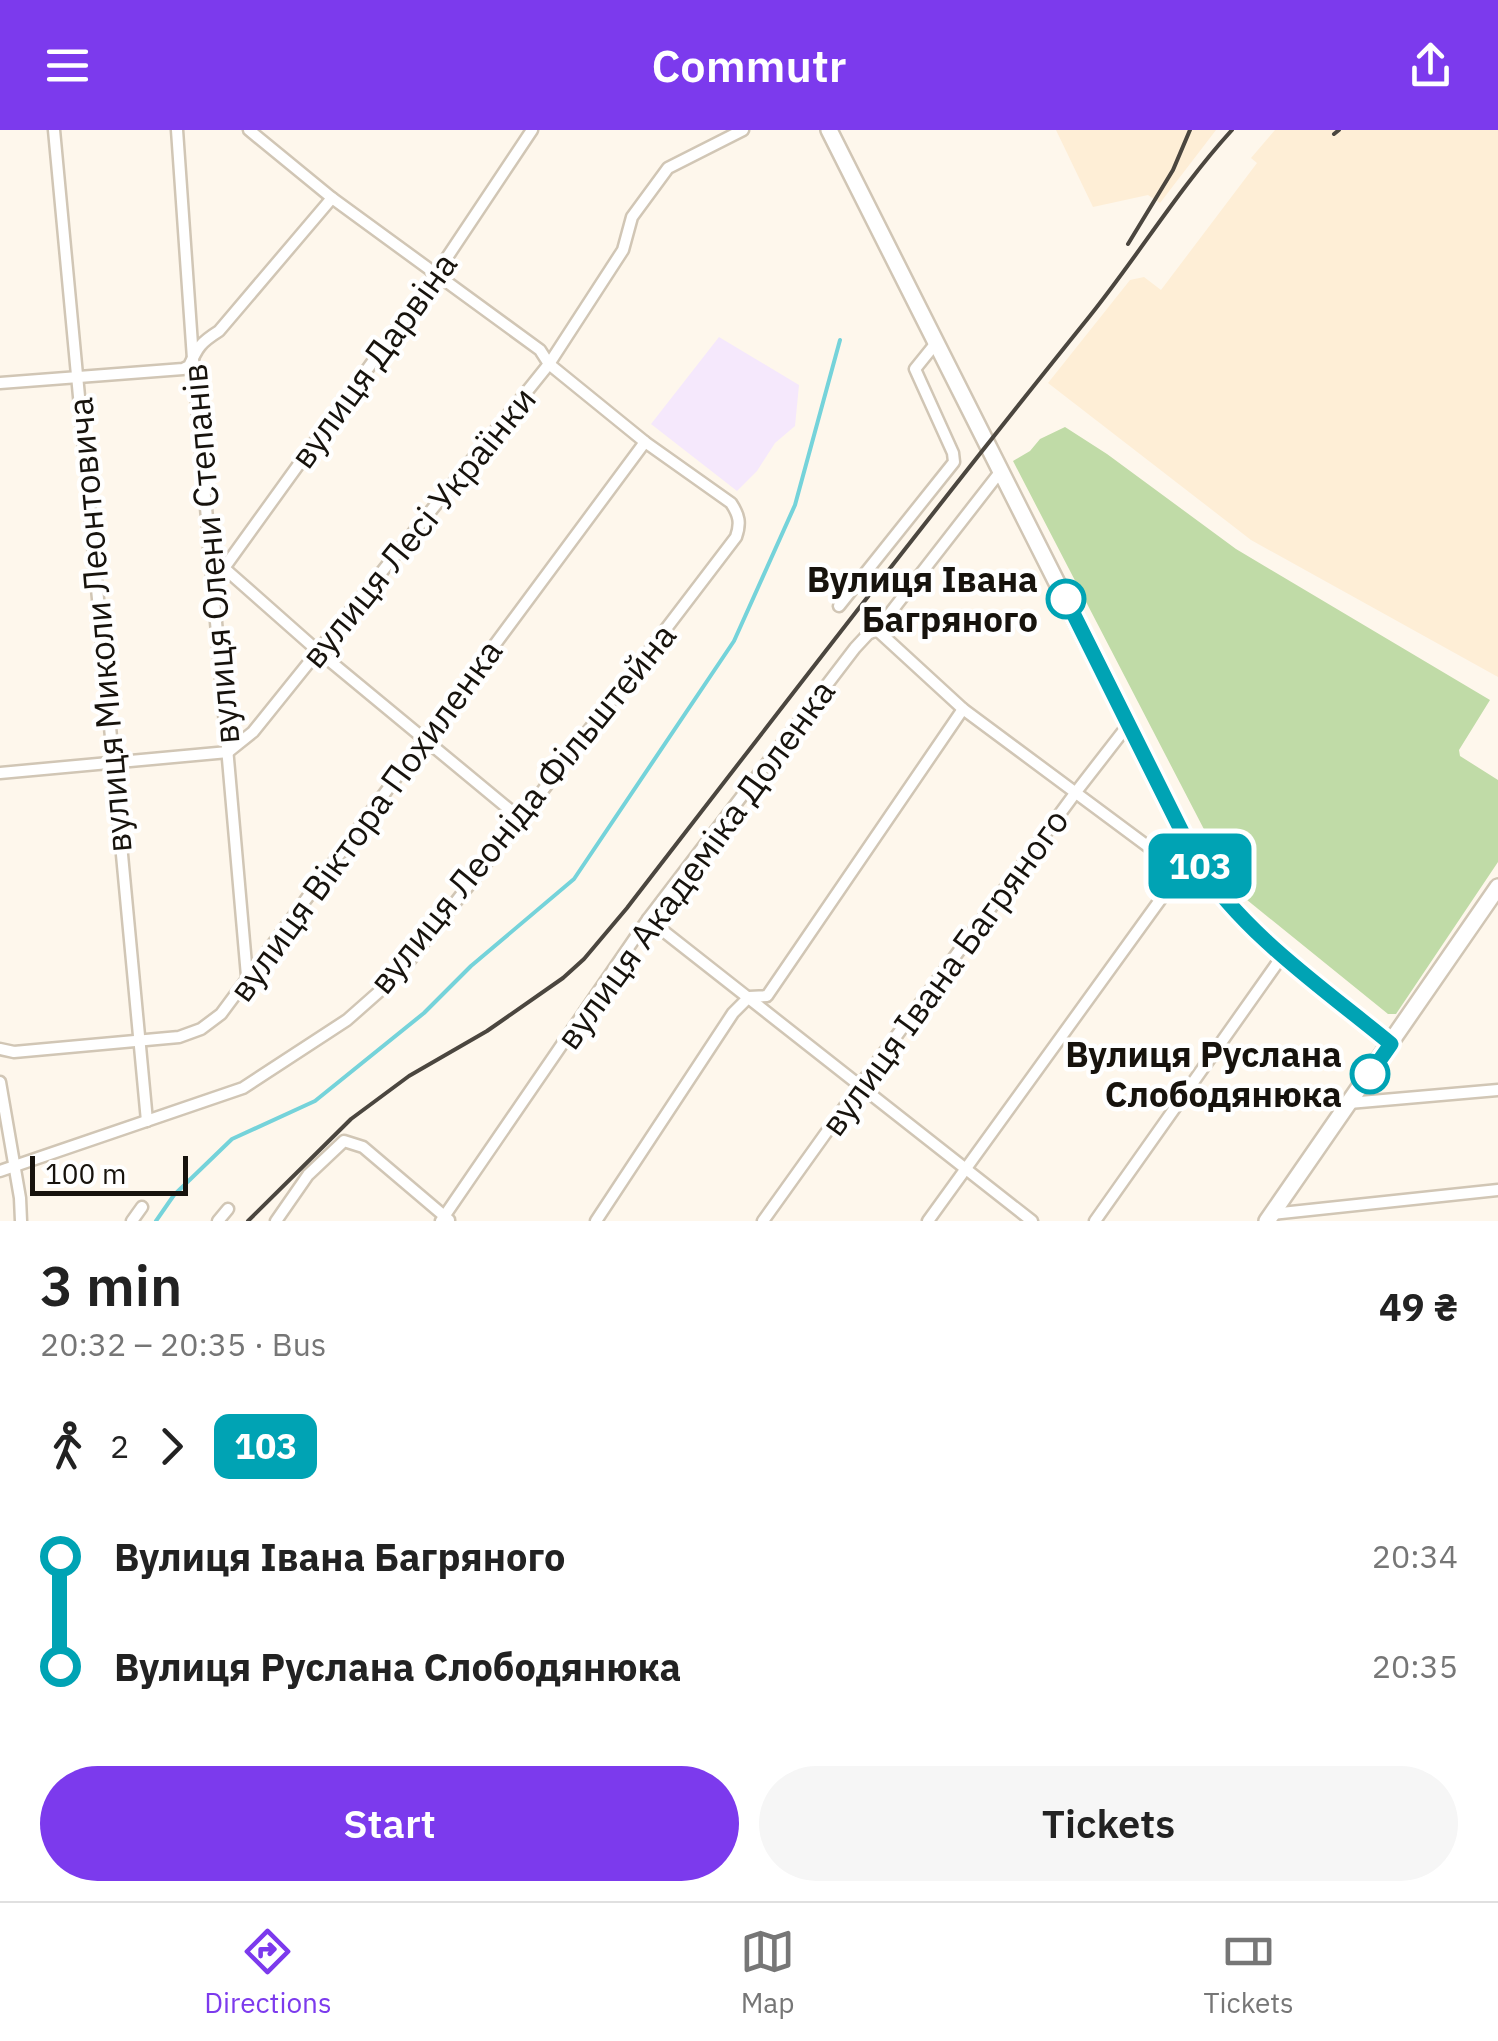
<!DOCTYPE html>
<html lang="en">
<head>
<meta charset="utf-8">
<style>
  body { margin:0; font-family:"IBM Plex Sans",sans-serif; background:#f6f6f6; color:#222; height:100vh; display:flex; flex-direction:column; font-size:38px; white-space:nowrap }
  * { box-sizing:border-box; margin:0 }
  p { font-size:32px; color:#767676 }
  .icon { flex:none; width:55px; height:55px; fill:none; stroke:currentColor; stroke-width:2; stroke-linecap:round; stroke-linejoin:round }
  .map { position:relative; height:1091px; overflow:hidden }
  .drawer { display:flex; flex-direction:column; background:#fff; flex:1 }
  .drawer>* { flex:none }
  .badge { padding:0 20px; border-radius:15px; font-size:35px; line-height:65px }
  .scale { position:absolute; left:30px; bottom:25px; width:158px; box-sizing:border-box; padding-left:10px; border:5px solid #17130d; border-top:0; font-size:28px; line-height:35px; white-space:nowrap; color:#17130d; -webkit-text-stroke:8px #fff; paint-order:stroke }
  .map>.badge { position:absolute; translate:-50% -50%; box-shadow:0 0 0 5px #fff }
  .legs { display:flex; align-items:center; gap:15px; height:110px; padding:0 40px; font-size:32px }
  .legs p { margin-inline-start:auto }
  .summary { display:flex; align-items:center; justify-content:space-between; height:170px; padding:0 40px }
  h1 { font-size:55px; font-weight:600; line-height:75px }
  .cta { display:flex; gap:20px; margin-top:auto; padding:20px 40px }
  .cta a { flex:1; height:115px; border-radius:60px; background:#7c3aed; color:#fff; font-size:40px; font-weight:600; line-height:115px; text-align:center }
  .cta a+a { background:#f6f6f6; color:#222 }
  ul { padding:0 40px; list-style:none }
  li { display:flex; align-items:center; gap:35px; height:110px; font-size:38px }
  li i { display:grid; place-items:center; width:15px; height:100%; margin:0 12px; background:currentColor }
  li i::after { content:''; width:25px; height:25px; margin:-12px; border:8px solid; border-radius:50%; background:#fff }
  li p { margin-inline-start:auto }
  li:first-child i { background:linear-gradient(#0000 50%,currentColor 0) }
  li:last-child i { background:linear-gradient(currentColor 50%,#0000 0) }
  header { display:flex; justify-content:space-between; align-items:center; height:130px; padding:0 40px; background:#7c3aed; color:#fff; font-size:45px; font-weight:600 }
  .dock { display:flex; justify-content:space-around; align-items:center; height:140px; border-top:2px solid #e0e0e0; background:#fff; font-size:28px; color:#767676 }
  .dock a { display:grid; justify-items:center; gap:5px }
  .dock .current { color:#7c3aed }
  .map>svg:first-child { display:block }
  .built { fill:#feeed6 }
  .education { fill:#f5e8fc }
  .green { fill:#c0dba7 }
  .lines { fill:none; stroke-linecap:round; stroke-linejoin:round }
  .stream { stroke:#75d3da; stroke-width:4 }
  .street-casing { stroke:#d1c6b5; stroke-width:15 }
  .secondary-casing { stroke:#d1c6b5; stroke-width:20 }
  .street { stroke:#fff; stroke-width:10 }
  .secondary { stroke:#fff; stroke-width:15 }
  .rail { stroke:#4b463f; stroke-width:4 }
  .line-1-casing { stroke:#fff; stroke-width:22 }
  .line-1 { stroke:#00a3b4; stroke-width:15 }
  .stop-1-dot { fill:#fff; stroke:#00a3b4; stroke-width:5 }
  .labels { text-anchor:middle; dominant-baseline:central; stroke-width:9; stroke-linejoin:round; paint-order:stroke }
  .street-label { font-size:35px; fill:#17130d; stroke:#fff }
  .stop-label { font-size:35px; font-weight:bold; fill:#17130d; stroke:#fff; text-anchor:end }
</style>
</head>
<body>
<header><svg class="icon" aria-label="menu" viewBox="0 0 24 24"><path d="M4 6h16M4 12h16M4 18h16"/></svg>Commutr<svg class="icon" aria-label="share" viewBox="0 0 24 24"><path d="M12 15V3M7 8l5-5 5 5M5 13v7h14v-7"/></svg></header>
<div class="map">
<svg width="1498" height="1091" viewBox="0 0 1498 1091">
  <rect width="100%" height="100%" fill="#fef7ec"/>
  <!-- built -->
  <g class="built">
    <path d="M 1056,0 L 1216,0 L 1160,73 L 1148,65 L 1093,77 Z"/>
    <path d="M 1275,0 L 1498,0 L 1498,547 L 1251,410 L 1048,253 L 1130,150 L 1144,147 L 1161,160 L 1257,33 L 1251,28 Z"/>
  </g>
  <!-- education -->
  <path class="education" d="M 719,207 L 799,255 L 795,296 L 775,313 L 757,341 L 737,361 L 651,294 Z"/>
  <!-- green -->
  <path class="green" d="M 1065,297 L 1107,324 L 1236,419 L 1490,570 L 1459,620 L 1460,626 L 1498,650 L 1498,732 L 1396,884 L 1388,884 L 1236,761 L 1013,331 L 1030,321 L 1040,309 Z"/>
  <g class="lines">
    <!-- stream -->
    <path class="stream" d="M 156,1091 L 174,1065 L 232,1009 L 315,971 L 424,883 L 471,836 L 574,749 L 734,511 L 795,375 L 840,210"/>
    <defs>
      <g id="street">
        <path d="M 54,0 L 147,991"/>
        <path d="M 177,0 L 193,229 L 247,846"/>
        <path d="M 0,253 L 183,239 L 189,236 C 198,217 200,213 219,201 L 332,68"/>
        <path d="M 209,418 L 224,438 L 319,522 L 521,689"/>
        <path d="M 213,459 L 224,438 L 436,144 L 532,0"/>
        <path d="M 839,476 L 954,332 L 953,323 L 915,239 L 936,213"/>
        <path d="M 877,500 L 963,579 L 1181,741 L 1197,731"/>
        <path d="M 0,643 L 228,622 L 253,602 L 549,234 L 623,120 L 632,87 L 668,38 L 743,0"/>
        <path d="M 648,789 L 1032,1091"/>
        <path d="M 0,919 L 14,922 L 179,907 L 201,899 L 221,884 L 645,312"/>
        <path d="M 0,952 L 20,1068 L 21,1091"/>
        <path d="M 1349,973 L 1498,960"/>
        <path d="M 0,1041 L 243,958 L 347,890 L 399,844 L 521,689 L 736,407 C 741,393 739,385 731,373 L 645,312 L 549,234 L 540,220 L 332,68 L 249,0"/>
        <path d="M 1272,1084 L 1498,1060"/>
        <path d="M 132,1091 L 142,1077"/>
        <path d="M 218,1091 L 228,1079"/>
        <path d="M 276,1091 L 308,1045 L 344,1011 L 363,1017 L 449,1090"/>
        <path d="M 441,1091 L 648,789 L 855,518 L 868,504 L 877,500 L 1000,342"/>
        <path d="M 596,1091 L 733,883 L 749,867 L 767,866 L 963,579"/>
        <path d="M 763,1091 L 861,954 L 1076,662 L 1128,595"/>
        <path d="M 928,1091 L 1181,741"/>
        <path d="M 1095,1091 L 1283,825"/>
      </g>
      <g id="secondary">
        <path d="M 829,0 L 1197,731 C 1246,806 1323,858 1391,914"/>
        <path d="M 1267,1091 L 1498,757"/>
      </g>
    </defs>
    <!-- street casing -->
    <use href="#street" class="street-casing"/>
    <!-- secondary casing -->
    <use href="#secondary" class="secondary-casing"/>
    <!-- street -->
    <use href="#street" class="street"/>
    <!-- secondary -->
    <use href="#secondary" class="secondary"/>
    <!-- rail -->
    <g class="rail">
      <path d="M 1334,4 L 1339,0"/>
      <path d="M 1128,114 L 1173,40 L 1190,0"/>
      <path d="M 248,1091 L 351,989 L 409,946 L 487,901 L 563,848 L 584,829 L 627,778 C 780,580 932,382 1089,187 C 1138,126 1179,58 1232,0"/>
    </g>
  </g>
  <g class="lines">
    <defs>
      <path id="line-1" d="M 1066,469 L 1197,732 C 1246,806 1323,858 1391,914 L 1370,944"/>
    </defs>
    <!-- line-1 casing -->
    <use href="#line-1" class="line-1-casing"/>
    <!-- line-1 -->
    <use href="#line-1" class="line-1"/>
  </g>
  <!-- markers -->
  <g class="stop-1-dot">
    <circle cx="1066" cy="469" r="18"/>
    <circle cx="1370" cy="944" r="18"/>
  </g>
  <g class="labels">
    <!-- street labels -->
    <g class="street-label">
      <text transform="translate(373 230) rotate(-54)">вулиця Дарвіна</text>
      <text transform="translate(418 397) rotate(-51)">вулиця Лесі Українки</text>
      <text transform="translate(210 424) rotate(-95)">вулиця Олени Степанів</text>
      <text transform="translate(99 495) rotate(-95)">вулиця Миколи Леонтовича</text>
      <text transform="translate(522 678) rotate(-51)">вулиця Леоніда Фільштейна</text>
      <text transform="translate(365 690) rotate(-54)">вулиця Віктора Похиленка</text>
      <text transform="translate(695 734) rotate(-54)">вулиця Академіка Доленка</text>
      <text transform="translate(944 842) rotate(-54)">вулиця Івана Багряного</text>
    </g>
    <!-- stop labels -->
    <g class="stop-label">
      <text x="1038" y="449">Вулиця Івана<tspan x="1038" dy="40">Багряного</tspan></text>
      <text x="1342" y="924">Вулиця Руслана<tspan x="1342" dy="40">Слободянюка</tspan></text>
    </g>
  </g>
</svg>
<div class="scale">100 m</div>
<b class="badge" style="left:1200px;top:736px;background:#00a3b4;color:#fff">103</b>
</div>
<section class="drawer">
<div class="summary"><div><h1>3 min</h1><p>20:32 – 20:35 · Bus</p></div><b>49 ₴</b></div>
<div class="legs"><svg class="icon" aria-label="walk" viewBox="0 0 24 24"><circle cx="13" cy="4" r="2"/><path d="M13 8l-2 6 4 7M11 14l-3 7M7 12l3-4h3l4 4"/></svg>2<svg class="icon" aria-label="forward" viewBox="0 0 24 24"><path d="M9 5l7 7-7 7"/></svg><b class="badge" style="background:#00a3b4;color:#fff">103</b></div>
<ul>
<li><i style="color:#00a3b4"></i><b>Вулиця Івана Багряного</b><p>20:34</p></li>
<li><i style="color:#00a3b4"></i><b>Вулиця Руслана Слободянюка</b><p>20:35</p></li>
</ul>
<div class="cta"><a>Start</a><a>Tickets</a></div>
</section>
<nav class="dock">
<a class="current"><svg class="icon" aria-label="directions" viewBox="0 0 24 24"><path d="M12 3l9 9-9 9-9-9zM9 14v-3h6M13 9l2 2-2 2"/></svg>Directions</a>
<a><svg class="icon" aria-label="map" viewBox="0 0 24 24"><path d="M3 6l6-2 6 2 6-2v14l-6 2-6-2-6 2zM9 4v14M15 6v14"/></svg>Map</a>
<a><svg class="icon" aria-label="tickets" viewBox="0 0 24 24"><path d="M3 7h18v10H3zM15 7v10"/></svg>Tickets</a>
</nav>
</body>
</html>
